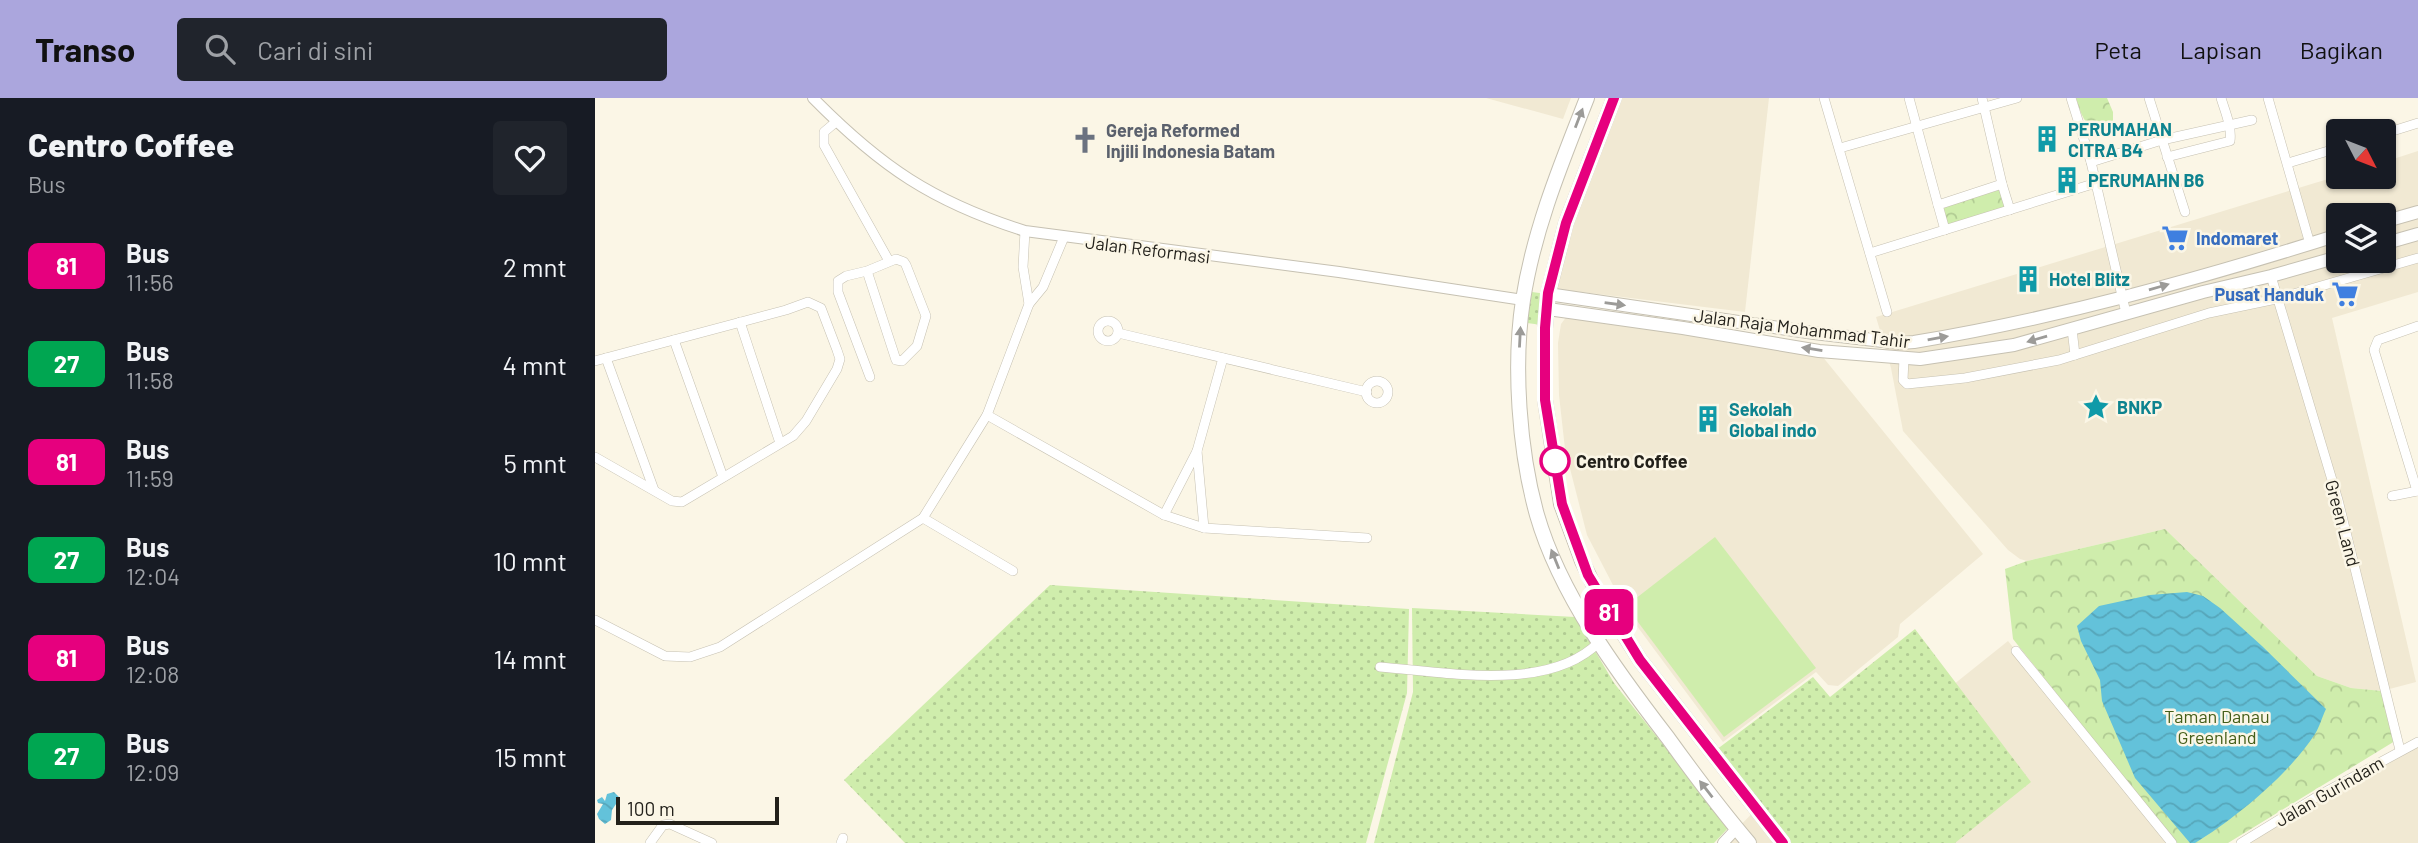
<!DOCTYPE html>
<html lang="id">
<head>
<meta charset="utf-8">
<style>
  body { margin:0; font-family:Barlow,sans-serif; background:#20242c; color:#f1f3f6; height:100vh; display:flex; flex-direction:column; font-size:26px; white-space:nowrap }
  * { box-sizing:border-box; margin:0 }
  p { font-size:23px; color:#9ea1a6 }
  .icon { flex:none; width:38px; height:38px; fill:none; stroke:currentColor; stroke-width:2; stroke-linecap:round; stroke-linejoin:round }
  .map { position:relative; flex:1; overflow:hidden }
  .side { display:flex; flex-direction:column; background:#171b24; width:595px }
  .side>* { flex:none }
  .badge { padding:0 14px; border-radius:10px; font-size:24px; line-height:46px }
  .needle { width:46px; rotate:132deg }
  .fabs { position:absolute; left:1731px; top:21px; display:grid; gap:14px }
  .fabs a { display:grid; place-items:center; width:70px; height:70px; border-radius:7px; background:#171b24; box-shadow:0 2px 5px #0004; font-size:35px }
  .scale { position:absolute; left:21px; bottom:18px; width:163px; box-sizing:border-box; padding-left:7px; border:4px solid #23211b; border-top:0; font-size:19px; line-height:24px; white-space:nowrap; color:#23211b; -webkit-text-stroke:5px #fbf6e6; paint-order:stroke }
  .map>.badge { position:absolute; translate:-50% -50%; box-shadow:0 0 0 4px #fff }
  .round { display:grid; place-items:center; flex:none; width:74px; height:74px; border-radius:7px; background:#20242c }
  .overview { display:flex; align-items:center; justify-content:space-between; height:119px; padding:0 28px }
  h1 { font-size:33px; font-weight:800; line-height:52px }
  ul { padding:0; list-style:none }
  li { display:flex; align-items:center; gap:21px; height:98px; padding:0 28px }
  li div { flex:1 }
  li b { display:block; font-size:26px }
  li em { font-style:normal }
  li .badge { min-width:77px; font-weight:700; text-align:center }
  header { display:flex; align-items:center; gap:42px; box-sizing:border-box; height:98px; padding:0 35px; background:#aba6dd; color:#111 }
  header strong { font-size:33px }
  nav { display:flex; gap:38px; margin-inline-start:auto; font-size:24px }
  .search { width:490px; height:63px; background:#20242c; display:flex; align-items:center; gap:18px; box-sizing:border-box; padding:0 24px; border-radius:7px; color:#9ea1a6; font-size:26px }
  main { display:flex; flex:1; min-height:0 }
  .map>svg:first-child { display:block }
  .built { fill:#f1e9d3; fill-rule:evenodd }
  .grass { fill:url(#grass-dots) }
  .park { fill:url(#park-crowns) }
  .garden { fill:#cfedac }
  .water { fill:url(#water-waves) }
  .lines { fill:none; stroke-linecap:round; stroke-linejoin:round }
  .minor-casing { stroke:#c6c1b2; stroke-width:10 }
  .tertiary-casing { stroke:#c6c1b2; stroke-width:12 }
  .secondary-casing { stroke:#c6c1b2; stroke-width:14 }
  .trunk-casing { stroke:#c6c1b2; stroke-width:16 }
  .minor { stroke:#fff; stroke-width:9 }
  .tertiary { stroke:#fff; stroke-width:10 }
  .secondary { stroke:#fff; stroke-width:12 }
  .trunk { stroke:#fff; stroke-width:14 }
  .oneway { fill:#9c9b98 }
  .line-casing { stroke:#fff; stroke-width:16 }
  .line { stroke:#e6007e; stroke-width:10 }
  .stop-dot { fill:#fff; stroke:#e6007e; stroke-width:3.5 }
  .labels { text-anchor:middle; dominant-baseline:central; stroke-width:5; stroke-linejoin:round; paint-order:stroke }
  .culture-label { font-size:18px; font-weight:bold; fill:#0d838f; stroke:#fbf6e6; text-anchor:start }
  .worship-label { font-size:18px; font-weight:bold; fill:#5b616d; stroke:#fbf6e6; text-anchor:start }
  .shop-label { font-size:18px; font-weight:bold; fill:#366cbe; stroke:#fbf6e6; text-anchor:start }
  .street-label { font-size:18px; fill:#23211b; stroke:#fbf6e6 }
  .stop-label { font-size:18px; font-weight:bold; fill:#23211b; stroke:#fbf6e6; text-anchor:start }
  .park-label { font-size:18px; fill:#445e19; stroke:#fbf6e6 }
</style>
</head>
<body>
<header>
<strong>Transo</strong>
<div class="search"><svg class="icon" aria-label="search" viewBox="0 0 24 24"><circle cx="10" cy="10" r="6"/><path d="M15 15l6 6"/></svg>Cari di sini</div>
<nav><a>Peta</a><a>Lapisan</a><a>Bagikan</a></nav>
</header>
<main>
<section class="side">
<div class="overview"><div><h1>Centro Coffee</h1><p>Bus</p></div><a class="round"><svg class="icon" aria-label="heart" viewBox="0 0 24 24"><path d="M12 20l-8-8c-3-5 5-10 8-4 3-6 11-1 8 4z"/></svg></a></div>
<ul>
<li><span class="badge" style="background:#e6007e;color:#fff">81</span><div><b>Bus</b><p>11:56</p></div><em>2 mnt</em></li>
<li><span class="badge" style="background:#00a651;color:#fff">27</span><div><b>Bus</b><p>11:58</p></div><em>4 mnt</em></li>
<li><span class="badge" style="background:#e6007e;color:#fff">81</span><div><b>Bus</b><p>11:59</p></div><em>5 mnt</em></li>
<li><span class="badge" style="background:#00a651;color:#fff">27</span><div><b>Bus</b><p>12:04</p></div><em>10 mnt</em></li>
<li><span class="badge" style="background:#e6007e;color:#fff">81</span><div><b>Bus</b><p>12:08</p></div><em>14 mnt</em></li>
<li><span class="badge" style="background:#00a651;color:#fff">27</span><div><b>Bus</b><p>12:09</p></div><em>15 mnt</em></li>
</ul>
</section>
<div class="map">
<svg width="1823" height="745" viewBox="0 0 1823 745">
  <defs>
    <pattern id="grass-dots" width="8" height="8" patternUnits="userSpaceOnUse" patternTransform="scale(1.75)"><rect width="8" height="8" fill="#cfedac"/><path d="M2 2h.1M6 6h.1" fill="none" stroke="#b1cb93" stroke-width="1.8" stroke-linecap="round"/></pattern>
    <pattern id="park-crowns" width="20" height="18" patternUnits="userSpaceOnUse" patternTransform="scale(1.75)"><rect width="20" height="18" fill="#cfedac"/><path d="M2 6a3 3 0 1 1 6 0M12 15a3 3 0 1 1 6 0" fill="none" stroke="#b1cb93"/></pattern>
    <pattern id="water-waves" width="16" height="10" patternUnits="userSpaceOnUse" patternTransform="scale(1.75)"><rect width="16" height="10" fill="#63c2da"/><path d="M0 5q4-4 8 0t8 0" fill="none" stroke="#56a6ba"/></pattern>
  </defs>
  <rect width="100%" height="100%" fill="#fbf6e6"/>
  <!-- built -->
  <g class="built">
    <path d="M 891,0 L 976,0 L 968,21 Z"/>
    <path d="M 1025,0 L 1174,0 L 1150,214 L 962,191 L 976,125 Z"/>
    <path d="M 1823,53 L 1823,194 L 1737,220 L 1821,584 L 1787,593 L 1756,590 L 1722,578 L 1570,431 L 1432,463 L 1425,461 L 1413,452 L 1308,333 L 1296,270 L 1281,219 L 1743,78 L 1788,79 L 1789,64 ZM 1743,117 L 1788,117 L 1788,163 L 1743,163 Z"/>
    <path d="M 979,217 L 1227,258 L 1388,456 L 1305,526 L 1303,539 L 1243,588 L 1233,587 L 1221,574 L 1128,644 L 1033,516 L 992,437 L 970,351 L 964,297 L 963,245 L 966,226 L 972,218 Z"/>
    <path d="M 1413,543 L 1577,745 L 1128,745 L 1185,687 L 1203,711 Z"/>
    <path d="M 1823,644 L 1823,745 L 1646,745 Z"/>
  </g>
  <!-- grass -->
  <g class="grass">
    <path d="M 937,194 L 952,196 L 947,227 L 932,225 Z"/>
    <path d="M 455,487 L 814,511 L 812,595 L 771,745 L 310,745 L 249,682 Z"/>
    <path d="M 817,510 L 980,519 L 1019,585 L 1134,729 L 1119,745 L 779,745 L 818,594 Z"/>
    <path d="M 1320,531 L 1436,684 L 1360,745 L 1195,745 L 1121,652 L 1218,579 L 1235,599 Z"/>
  </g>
  <!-- park -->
  <g class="park">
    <path d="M 1481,0 L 1512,0 L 1518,14 L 1518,28 L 1503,36 C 1490,28 1485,14 1481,0 Z"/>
    <path d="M 1405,90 L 1411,110 L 1353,129 L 1346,109 Z"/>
    <path d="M 1570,431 L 1722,578 L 1756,590 L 1787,593 L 1800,643 L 1633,745 L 1581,745 L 1418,541 L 1410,471 L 1432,463 Z"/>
  </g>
  <!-- garden -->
  <path class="garden" d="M 1120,439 L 1221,570 L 1129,639 L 1031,508 Z"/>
  <!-- water -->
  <g class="water">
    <path d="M 1592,494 L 1608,498 L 1625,510 L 1667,548 L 1731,611 C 1727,619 1725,628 1720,636 C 1694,676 1641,720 1600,745 L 1595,745 L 1540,680 L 1507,603 L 1505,582 L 1486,543 L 1482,528 L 1504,508 L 1555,497 Z"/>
    <path d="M 19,694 L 25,700 L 17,712 L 16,722 L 10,726 L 4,721 L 2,716 L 8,706 L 3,705 L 2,702 L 7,699 L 10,703 L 12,696 Z"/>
  </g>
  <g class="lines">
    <defs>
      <g id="minor">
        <path d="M 1229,0 L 1292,214"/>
        <path d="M 1314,0 L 1343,107"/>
        <path d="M 1387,0 L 1407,86"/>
        <path d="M 1476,0 L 1496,64 L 1531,215"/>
        <path d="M 1554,0 L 1590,114"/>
        <path d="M 1673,0 L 1715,146"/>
        <path d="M 242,23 L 229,34 L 229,47 L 294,163"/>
        <path d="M 1788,36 L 1823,25"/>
        <path d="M 1245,50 L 1422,0"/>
        <path d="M 1572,59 L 1635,43 C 1637,29 1630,13 1626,0"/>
        <path d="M 1496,64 L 1567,42 L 1657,22"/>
        <path d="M 1693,65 L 1743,50"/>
        <path d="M 1350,132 L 1343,107 L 1407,86 L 1415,112"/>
        <path d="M 430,133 L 428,169 L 434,206"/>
        <path d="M 1275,155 L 1501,85"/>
        <path d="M 272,173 L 301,262 L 307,263 L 322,248 L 331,218 L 311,167 L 309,164 L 301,161 L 272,173 L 251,178 L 243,183 L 243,194 L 275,279"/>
        <path d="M 1676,178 L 1743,402 L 1805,652"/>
        <circle cx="513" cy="233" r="10"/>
        <path d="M 145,224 L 185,345"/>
        <path d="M 1477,231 L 1480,257"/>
        <path d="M 523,235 L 772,294"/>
        <path d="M 79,242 L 128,379"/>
        <path d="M 11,260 L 59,392"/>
        <path d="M 1309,260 L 1308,282 L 1312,286 L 1370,280 L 1464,262 L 1614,215 L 1681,201 L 1823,160"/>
        <path d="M 0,263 L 191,212 L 213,204 L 226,210 L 242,252 L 245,261 L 242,271 L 211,323 L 198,338 L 87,404 L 77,403 L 0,359"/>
        <circle cx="782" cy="294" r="11"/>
        <path d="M 392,317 L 569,417 L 609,430 L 772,440"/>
        <path d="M 602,353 L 628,260"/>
        <path d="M 1822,393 L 1779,252 L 1783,242 L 1823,228"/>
        <path d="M 1797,398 L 1823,393"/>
        <path d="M 569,417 L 602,353 L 609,430"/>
        <path d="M 328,420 L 418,473"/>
        <path d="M 0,522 L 70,558 L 95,559 L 125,549 L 328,420 L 392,317 L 434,206 L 448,189 L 469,139"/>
        <path d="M 1421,553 L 1577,745"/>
        <path d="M 785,569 C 850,574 954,595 1004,544"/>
        <path d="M 55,745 L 68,727 L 75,726 L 117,745"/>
        <path d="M 246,745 L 248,740"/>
        <path d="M 1646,745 L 1723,698 L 1823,644"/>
      </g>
      <g id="tertiary">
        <path d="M 218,0 C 286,69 338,104 430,133 L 744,174 L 928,202"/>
        <path d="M 1128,745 L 1142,730"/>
      </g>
      <g id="secondary">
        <path d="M 1788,124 L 1823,114"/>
        <path d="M 1788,146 L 1823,136"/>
        <path d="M 953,196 L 1219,235 L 1305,245 L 1319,244 C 1463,220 1604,181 1743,137"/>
        <path d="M 953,211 L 1088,230 L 1224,253 L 1325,261 L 1419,247 L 1608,194 L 1676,178 L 1743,159"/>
      </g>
      <g id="trunk">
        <path d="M 992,0 C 966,66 939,131 928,202 C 918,267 924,353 942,417 C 965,497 1023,575 1073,640 C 1099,676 1125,711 1154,745"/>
        <path d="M 1019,0 L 971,125 L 953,196 L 950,230 L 950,302 L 966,406 L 987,463 L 1000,490 L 1045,562 L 1188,745"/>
      </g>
    </defs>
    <!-- minor casing -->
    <use href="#minor" class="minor-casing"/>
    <!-- tertiary casing -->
    <use href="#tertiary" class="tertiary-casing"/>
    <!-- secondary casing -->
    <use href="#secondary" class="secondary-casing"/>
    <!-- trunk casing -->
    <use href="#trunk" class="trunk-casing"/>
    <!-- minor -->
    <use href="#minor" class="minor"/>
    <!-- tertiary -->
    <use href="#tertiary" class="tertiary"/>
    <!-- secondary -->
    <use href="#secondary" class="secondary"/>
    <!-- trunk -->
    <use href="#trunk" class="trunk"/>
  </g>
  <!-- one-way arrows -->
  <defs><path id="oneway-solid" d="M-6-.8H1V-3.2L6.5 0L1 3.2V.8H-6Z" transform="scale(1.75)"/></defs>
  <g class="oneway">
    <use href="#oneway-solid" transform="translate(984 20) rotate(-69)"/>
    <use href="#oneway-solid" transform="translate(1564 189) rotate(-16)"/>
    <use href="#oneway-solid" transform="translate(1020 206) rotate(8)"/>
    <use href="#oneway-solid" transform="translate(925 239) rotate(-87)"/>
    <use href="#oneway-solid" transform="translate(1343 240) rotate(-10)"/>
    <use href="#oneway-solid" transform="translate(1442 241) rotate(164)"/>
    <use href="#oneway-solid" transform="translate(1217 251) rotate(-171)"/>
    <use href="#oneway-solid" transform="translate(960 461) rotate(-112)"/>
    <use href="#oneway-solid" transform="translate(1111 691) rotate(-128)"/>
  </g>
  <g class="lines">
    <defs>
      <path id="line" d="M 1019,0 L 971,125 L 953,195 L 950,230 L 950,302 L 967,406 L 993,477 L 1045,562 L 1188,745"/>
    </defs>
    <!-- line casing -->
    <use href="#line" class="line-casing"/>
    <!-- line -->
    <use href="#line" class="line"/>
  </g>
  <!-- icons -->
  <defs>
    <symbol id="building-bare" viewBox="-9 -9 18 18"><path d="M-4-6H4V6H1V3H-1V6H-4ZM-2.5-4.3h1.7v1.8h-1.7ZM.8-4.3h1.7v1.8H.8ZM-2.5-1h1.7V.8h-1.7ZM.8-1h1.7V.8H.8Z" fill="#0f9aa8" stroke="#fbf6e6" stroke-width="2.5" paint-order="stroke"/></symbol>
    <symbol id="church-bare" viewBox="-9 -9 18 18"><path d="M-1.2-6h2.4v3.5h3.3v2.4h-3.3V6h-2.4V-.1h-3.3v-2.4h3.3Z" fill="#6b7280" stroke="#fbf6e6" stroke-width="2.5" paint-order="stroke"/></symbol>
    <symbol id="supermarket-bare" viewBox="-9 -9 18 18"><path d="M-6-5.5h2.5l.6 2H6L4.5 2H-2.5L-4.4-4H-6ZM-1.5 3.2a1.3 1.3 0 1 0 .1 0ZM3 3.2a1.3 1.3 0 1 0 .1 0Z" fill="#3f7fe0" stroke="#fbf6e6" stroke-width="2.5" paint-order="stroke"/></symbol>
    <symbol id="sight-bare" viewBox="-9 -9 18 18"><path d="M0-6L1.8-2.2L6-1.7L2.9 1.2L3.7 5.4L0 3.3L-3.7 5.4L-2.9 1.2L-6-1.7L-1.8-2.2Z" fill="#0f9aa8" stroke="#fbf6e6" stroke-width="2.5" paint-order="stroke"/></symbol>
  </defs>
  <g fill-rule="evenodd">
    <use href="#building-bare" x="1433" y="22" width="38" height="38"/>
    <use href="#church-bare" x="471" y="23" width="38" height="38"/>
    <use href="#building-bare" x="1453" y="63" width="38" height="38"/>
    <use href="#supermarket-bare" x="1561" y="121" width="38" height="38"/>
    <use href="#building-bare" x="1414" y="162" width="38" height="38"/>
    <use href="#supermarket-bare" x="1731" y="177" width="38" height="38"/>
    <use href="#sight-bare" x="1482" y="290" width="38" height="38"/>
    <use href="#building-bare" x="1094" y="302" width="38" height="38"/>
  </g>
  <!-- markers -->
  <circle class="stop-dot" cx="960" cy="363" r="14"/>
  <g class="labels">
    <!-- culture labels -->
    <g class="culture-label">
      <text x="1473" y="31">PERUMAHAN<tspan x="1473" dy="21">CITRA B4</tspan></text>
      <text x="1493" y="82">PERUMAHN B6</text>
      <text x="1454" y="181">Hotel Blitz</text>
      <text x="1522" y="309">BNKP</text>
      <text x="1134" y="311">Sekolah<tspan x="1134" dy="21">Global indo</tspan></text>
    </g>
    <!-- worship labels -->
    <g class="worship-label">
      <text x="511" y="32">Gereja Reformed<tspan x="511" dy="21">Injili Indonesia Batam</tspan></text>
    </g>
    <!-- shop labels -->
    <g class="shop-label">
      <text x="1601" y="140">Indomaret</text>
      <text x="1729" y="196" text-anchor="end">Pusat Handuk</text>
    </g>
    <!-- street labels -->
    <g class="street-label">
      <text transform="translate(553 151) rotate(7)">Jalan Reformasi</text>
      <text transform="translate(1207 230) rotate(7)">Jalan Raja Mohammad Tahir</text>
      <text transform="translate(1748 425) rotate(75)">Green Land</text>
      <text transform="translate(1734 693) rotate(-30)">Jalan Gurindam</text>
    </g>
    <!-- stop labels -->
    <g class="stop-label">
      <text x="981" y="363">Centro Coffee</text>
    </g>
    <!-- park labels -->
    <g class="park-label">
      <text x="1622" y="618">Taman Danau<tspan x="1622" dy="21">Greenland</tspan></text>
    </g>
  </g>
</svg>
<div class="fabs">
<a><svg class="needle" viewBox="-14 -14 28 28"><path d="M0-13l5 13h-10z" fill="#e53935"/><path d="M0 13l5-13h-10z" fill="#9ea1a6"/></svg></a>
<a><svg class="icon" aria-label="layers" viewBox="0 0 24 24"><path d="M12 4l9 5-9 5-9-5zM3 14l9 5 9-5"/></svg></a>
</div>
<div class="scale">100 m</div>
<b class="badge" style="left:1014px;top:514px;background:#e6007e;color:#fff">81</b>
</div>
</main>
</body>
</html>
